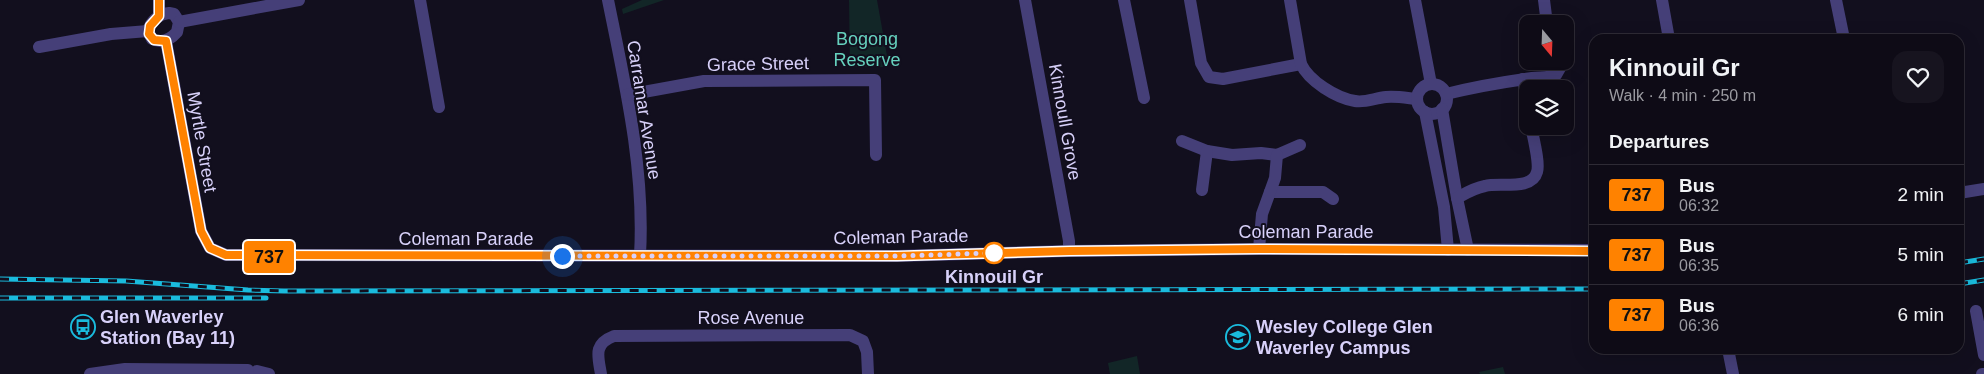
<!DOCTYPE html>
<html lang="en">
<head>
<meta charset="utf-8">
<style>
  body { margin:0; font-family:Helvetica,sans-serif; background:#17141f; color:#f1f3f6; height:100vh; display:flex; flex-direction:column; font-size:19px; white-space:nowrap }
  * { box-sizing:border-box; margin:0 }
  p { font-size:16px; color:#9b9ba1 }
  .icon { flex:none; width:28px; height:28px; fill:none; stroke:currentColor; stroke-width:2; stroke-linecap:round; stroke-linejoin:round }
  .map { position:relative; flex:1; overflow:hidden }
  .drawer { position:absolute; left:1589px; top:34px; width:375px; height:320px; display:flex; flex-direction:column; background:#0e0b16; border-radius:15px; box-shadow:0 5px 20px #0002,0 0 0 1px #2e2b35 }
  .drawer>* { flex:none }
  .badge { padding:0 10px; border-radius:4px; font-size:18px; line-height:32px }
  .needle { width:32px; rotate:161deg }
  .fabs { position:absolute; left:1519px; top:15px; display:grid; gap:10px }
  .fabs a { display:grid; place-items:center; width:55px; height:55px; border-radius:10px; background:#0e0b16; box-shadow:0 5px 20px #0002,0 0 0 1px #2e2b35; font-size:25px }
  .you { position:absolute; width:25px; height:25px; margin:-12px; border:4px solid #fff; border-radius:50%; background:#1a73e8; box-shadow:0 0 0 8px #1a73e833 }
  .map>.badge { position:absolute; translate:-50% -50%; box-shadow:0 0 0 2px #fff }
  h2 { padding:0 20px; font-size:19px; line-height:45px }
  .round { display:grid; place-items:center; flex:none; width:52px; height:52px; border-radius:15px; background:#17141f }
  .headline { display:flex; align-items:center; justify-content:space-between; height:85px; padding:0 20px }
  h1 { font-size:24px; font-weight:800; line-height:38px }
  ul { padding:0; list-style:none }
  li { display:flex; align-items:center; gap:15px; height:60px; padding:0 20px; border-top:1px solid #2e2b35 }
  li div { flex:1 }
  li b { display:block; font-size:19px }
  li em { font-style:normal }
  li .badge { min-width:55px; font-weight:700; text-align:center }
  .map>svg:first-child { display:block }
  .green { fill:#122627 }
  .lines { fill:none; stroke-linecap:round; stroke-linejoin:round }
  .minor { stroke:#453f78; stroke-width:12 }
  .rail-casing { stroke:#1abbdd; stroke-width:5 }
  .rail { stroke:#120f1e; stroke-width:3; stroke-dasharray:9; stroke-linecap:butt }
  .line-casing { stroke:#fff; stroke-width:11 }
  .line { stroke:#ff8200; stroke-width:8 }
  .walk { stroke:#d8d1fa; stroke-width:5; stroke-dasharray:0 9 }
  .stop-dot { fill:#fff; stroke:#ff8200; stroke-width:2.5 }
  .labels { text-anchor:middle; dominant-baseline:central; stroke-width:4; stroke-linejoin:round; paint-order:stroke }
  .park-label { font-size:18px; fill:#66d1be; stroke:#120f1e }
  .street-label { font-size:18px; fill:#d8d1fa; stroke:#120f1e }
  .stop-label { font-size:18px; font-weight:bold; fill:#d8d1fa; stroke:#120f1e }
  .poi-label { font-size:18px; font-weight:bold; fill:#d8d1fa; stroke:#120f1e; text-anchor:start }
</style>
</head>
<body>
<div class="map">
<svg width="1984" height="374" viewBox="0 0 1984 374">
  <rect width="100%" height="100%" fill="#120f1e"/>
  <!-- green -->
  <g class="green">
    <path d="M 642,0 L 664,0 L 623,14 L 622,9 Z"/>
    <path d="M 849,0 L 877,0 L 889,67 L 850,67 Z"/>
    <path d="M 1137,356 L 1140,374 L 1110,374 L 1108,363 Z"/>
    <path d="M 1503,367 L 1505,374 L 1480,374 L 1479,372 Z"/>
  </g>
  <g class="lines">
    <!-- minor -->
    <g class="minor">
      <path d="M 420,0 L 439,107"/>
      <path d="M 608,0 C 625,84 645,169 640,255"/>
      <path d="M 1025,0 L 1069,241 L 1069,251"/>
      <path d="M 1124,0 L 1144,98"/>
      <path d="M 1190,0 L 1201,63 L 1209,77 L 1223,79 L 1301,64"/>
      <path d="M 1290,0 L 1301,64 C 1309,81 1336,98 1355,101 C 1365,103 1375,98 1386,97 C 1396,96 1407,98 1417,99"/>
      <path d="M 1415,0 L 1431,84"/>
      <path d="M 1544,0 L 1547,24"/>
      <path d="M 1662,0 L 1669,39"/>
      <path d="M 1836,0 L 1844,39"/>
      <path d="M 169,13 L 174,14 L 179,22 L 177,32 C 170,40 162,44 152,39 L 148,31 C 151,21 158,14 169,13 Z"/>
      <path d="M 159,16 L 159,0"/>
      <path d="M 179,22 L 299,0"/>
      <path d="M 166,41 L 201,231 L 210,248 L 226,255 L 897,256 L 1069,251 L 1259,249 L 1594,250"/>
      <path d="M 39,47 L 111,34 L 148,31"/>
      <path d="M 1523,79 L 1528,106"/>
      <circle cx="1432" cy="99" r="15"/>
      <path d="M 1446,94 C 1474,87 1503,82 1532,78 C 1541,77 1548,78 1556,75 L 1560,68 L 1560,61"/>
      <path d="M 627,95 L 704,81 L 875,80 L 876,155"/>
      <path d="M 1442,109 L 1457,198 L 1468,250"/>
      <path d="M 1425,112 L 1444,207 L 1448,250"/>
      <path d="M 1182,141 L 1207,151 L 1232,155 L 1261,153 L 1277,155 L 1300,145"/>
      <path d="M 1202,190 L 1207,151"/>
      <path d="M 1270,192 L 1323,192 L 1333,199"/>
      <path d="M 1959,193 L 1984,189"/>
      <path d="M 1457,198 C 1466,193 1474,188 1485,186 C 1499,182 1532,191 1537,172 C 1540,163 1533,137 1531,126"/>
      <path d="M 1259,249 L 1262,214 L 1275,178 L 1277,155"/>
      <path d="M 1976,311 L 1984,355"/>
      <path d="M 1728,349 L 1733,374"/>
      <path d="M 257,371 L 269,374"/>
      <path d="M 90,374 L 125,369 L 248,370"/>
      <path d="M 601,374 C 598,356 593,344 614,336 L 850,335 L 863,341 L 867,352 L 868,374"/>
      <path d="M 1982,374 L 1984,374"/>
    </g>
    <defs>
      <g id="rail">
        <path d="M 1959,263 L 1984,259"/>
        <path d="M 0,279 L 126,281 L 248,290 L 284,291 L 1594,289"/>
        <path d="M 1959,284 L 1984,280"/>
        <path d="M 0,298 L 266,298"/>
      </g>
    </defs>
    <!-- rail casing -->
    <use href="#rail" class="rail-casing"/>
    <!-- rail -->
    <use href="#rail" class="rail"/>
  </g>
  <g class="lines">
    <defs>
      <path id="line" d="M 159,0 L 159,16 L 150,26 L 149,34 L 154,40 L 166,41 L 201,231 L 210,248 L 226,255 L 897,256 L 1070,251 L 1259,249 L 1594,251"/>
    </defs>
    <!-- line casing -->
    <use href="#line" class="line-casing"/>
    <!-- line -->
    <use href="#line" class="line"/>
    <!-- walk -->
    <path class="walk" d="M 562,256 L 897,256 L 994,253"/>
  </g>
  <!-- icons -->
  <defs>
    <symbol id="bus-ring" viewBox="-11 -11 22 22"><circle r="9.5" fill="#120f1e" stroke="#1abbdd" stroke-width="1.5"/><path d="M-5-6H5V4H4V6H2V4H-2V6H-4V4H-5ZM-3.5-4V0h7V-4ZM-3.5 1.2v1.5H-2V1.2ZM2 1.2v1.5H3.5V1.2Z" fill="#1abbdd"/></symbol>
    <symbol id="school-ring" viewBox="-11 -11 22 22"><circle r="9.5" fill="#120f1e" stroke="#1abbdd" stroke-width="1.5"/><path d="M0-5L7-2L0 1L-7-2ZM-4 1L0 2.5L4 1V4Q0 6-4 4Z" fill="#1abbdd"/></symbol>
  </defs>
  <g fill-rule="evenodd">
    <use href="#bus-ring" x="69" y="313" width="28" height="28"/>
    <use href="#school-ring" x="1224" y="323" width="28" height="28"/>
  </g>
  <!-- markers -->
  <circle class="stop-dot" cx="994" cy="253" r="10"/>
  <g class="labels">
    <!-- park labels -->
    <g class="park-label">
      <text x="867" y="39">Bogong<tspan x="867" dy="21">Reserve</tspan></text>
    </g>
    <!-- street labels -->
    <g class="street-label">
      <text transform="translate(758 64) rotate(-1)">Grace Street</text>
      <text transform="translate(644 110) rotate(81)">Carramar Avenue</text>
      <text transform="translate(1065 122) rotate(80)">Kinnoull Grove</text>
      <text transform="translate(202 142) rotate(80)">Myrtle Street</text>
      <text x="1306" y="232">Coleman Parade</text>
      <text transform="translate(901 237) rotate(-1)">Coleman Parade</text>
      <text x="466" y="239">Coleman Parade</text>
      <text x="751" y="318">Rose Avenue</text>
    </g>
    <!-- stop labels -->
    <g class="stop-label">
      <text x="994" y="277">Kinnouil Gr</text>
    </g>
    <!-- poi labels -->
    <g class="poi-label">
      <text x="100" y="317">Glen Waverley<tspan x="100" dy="21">Station (Bay 11)</tspan></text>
      <text x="1256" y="327">Wesley College Glen<tspan x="1256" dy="21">Waverley Campus</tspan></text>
    </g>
  </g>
</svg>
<div class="fabs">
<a><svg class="needle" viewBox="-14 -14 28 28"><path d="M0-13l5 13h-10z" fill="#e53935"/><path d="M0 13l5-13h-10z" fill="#9b9ba1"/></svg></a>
<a><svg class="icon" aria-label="layers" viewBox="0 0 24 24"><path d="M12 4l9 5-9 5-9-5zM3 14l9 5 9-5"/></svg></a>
</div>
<div class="you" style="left:562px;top:256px"></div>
<b class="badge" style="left:269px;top:257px;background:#ff8200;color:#111">737</b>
<section class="drawer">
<div class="headline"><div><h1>Kinnouil Gr</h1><p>Walk · 4 min · 250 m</p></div><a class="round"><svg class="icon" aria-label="heart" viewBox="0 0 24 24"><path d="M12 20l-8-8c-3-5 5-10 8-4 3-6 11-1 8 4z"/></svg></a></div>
<h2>Departures</h2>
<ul>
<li><span class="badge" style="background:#ff8200;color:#111">737</span><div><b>Bus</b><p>06:32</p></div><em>2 min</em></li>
<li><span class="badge" style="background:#ff8200;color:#111">737</span><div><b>Bus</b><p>06:35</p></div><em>5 min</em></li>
<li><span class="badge" style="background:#ff8200;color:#111">737</span><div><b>Bus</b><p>06:36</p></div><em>6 min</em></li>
</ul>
</section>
</div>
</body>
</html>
